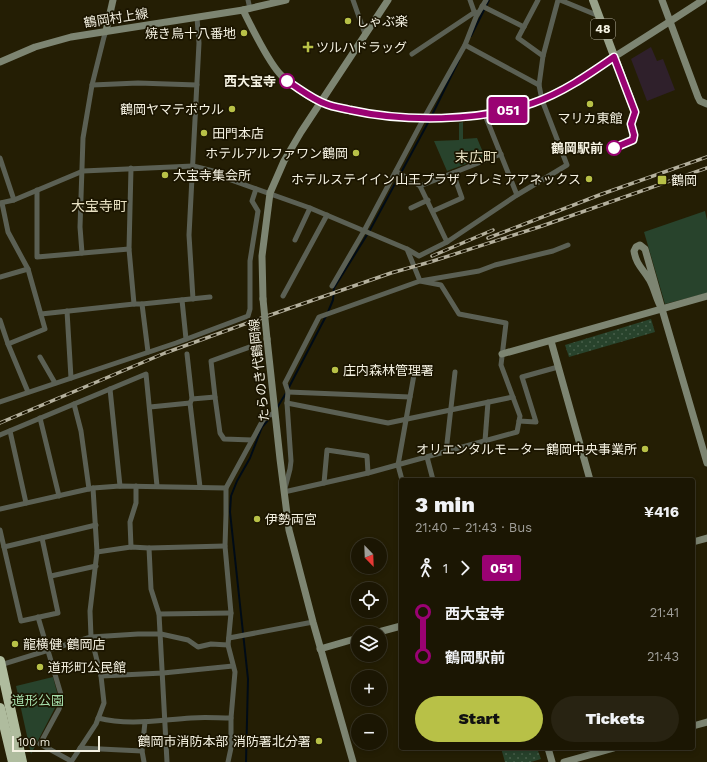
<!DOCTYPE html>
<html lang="en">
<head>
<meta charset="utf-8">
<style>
  body { margin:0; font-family:"Work Sans","Noto Sans JP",sans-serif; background:#282312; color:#f1f3f6; height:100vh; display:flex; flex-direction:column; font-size:15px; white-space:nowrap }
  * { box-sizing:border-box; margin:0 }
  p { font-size:13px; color:#a09f9a }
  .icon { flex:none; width:22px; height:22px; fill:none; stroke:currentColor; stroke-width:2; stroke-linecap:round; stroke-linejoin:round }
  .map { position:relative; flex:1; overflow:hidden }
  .panel { position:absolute; left:399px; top:478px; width:296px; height:272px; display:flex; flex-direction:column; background:#1b1603; border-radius:4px; box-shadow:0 2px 6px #0003,0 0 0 1px #393525 }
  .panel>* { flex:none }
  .badge { padding:0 8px; border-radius:3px; font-size:14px; line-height:26px }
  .needle { width:26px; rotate:157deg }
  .fabs { position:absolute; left:351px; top:538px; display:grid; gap:8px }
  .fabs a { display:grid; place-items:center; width:36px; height:36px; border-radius:50%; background:#1b1603; box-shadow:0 2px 6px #0003,0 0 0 1px #393525; font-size:20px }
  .scale { position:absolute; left:12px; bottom:10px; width:88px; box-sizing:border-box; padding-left:4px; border:2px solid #f4f1e1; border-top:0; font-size:11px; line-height:14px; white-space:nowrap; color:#f4f1e1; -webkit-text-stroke:3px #1b1500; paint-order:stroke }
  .map>.badge { position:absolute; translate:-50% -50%; box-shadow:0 0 0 2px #fff }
  .legs { display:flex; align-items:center; gap:6px; height:44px; padding:0 16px; font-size:13px }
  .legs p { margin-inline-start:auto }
  .overview { display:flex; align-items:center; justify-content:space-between; height:68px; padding:0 16px }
  h1 { font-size:22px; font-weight:800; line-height:30px }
  .button { display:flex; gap:8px; margin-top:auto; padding:8px 16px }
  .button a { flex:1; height:46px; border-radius:24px; background:#b8c147; color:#111; font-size:16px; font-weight:800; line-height:46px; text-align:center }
  .button a+a { background:#282312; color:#f1f3f6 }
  ul { padding:0 16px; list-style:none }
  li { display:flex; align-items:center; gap:14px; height:44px; font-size:15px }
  li i { display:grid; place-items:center; width:6px; height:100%; margin:0 5px; background:currentColor }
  li i::after { content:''; width:10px; height:10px; margin:-5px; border:3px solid; border-radius:50%; background:#1b1603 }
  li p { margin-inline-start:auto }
  li:first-child i { background:linear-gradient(#0000 50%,currentColor 0) }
  li:last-child i { background:linear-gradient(currentColor 50%,#0000 0) }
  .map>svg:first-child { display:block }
  .commercial { fill:#2f202b }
  .grass { fill:url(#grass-dots) }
  .park { fill:#28432c }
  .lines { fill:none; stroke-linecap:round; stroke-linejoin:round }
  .stream { stroke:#000b16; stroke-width:2 }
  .street { stroke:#5b6054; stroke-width:5 }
  .secondary { stroke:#7d8572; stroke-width:7 }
  .primary { stroke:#97a189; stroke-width:8 }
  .highway { stroke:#afbc9e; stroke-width:10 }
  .rail-casing { stroke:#b4b09d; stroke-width:3.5 }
  .rail { stroke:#1b1500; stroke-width:2; stroke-dasharray:6; stroke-linecap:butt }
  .secondary-bridge { stroke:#7d8572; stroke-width:7 }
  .line-1-casing { stroke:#fff; stroke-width:9 }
  .line-1 { stroke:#9a0273; stroke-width:6 }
  .poi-dot { fill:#b8c147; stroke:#1b1500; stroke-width:1.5 }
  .stop-1-dot { fill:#fff; stroke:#9a0273; stroke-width:2 }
  .labels { text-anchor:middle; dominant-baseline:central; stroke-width:3.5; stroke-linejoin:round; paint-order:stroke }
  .shield { fill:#1b1500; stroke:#b3af9e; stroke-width:1 }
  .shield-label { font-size:12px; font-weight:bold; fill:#f4f1e1 }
  .street-label { font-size:13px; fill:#f4f1e1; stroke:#1b1500 }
  .poi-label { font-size:13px; fill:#f4f1e1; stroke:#1b1500; text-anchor:start }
  .stop-label { font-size:13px; font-weight:bold; fill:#f4f1e1; stroke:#1b1500; text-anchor:end }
  .park-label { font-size:13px; fill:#a6dfac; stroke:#1b1500 }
  .neighbourhood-label { font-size:14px; fill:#e9e2c3; stroke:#1b1500 }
</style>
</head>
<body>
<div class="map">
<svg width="707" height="762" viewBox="0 0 707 762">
  <defs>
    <pattern id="grass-dots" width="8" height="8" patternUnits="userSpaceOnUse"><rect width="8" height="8" fill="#28432c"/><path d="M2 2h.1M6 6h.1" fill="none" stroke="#485f4a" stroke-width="1.8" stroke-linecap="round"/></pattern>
  </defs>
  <rect width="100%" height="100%" fill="#241e04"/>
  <!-- commercial -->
  <path class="commercial" d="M 651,47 L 657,61 L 663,59 L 675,90 L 647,101 L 631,59 Z"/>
  <!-- grass -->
  <g class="grass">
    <path d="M 651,319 L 655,332 L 569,357 L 565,345 Z"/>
    <path d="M 501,748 L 537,748 L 541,759 L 531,762 L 505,762 Z"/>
  </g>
  <!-- park -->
  <g class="park">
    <path d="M 463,122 L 463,139 L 477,138 L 485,157 L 447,171 L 434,141 L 459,140 L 459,123 Z"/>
    <path d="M 705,211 L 707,220 L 707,293 L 665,304 L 644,232 Z"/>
    <path d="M 53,677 L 58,696 L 56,706 L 31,754 L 16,686 Z"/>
  </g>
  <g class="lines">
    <!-- stream -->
    <g class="stream">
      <path d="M 471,36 L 489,0"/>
      <path d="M 432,115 L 459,60"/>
      <path d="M 328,312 L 333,300 L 334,288 L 370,230 L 430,119"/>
      <path d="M 288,389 L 326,316"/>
      <path d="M 277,408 L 286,393"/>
      <path d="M 246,762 L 248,679 L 230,512 L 231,496 L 237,481 L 250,458 L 262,427 L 270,418"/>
    </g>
    <!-- street -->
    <g class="street">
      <path d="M 248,0 L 250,9"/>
      <path d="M 353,0 L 365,34"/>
      <path d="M 470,0 L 475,14"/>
      <path d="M 538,0 L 518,38 L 543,56"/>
      <path d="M 560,0 L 599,16"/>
      <path d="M 482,6 L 524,27"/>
      <path d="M 412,54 L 475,12"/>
      <path d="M 92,85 L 138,83 L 197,85"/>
      <path d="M 539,85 L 543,56 L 558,0"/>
      <path d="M 485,115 L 517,195"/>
      <path d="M 0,158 L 14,200"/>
      <path d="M 131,168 L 129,249 L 134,304 L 142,304 L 148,352"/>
      <path d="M 396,171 L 420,186 L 447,242"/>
      <path d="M 420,186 L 501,154"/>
      <path d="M 37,190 L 37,257 L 129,249"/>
      <path d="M 0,203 L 14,200 L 83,171 L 193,166 L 213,171 L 231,180 L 310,208 L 407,249 L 419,256 L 447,242 L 517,195 L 567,165 L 542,100 L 539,85 L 465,45"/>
      <path d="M 2,203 L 8,232 L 28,269 L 45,329 L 8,344"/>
      <path d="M 411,208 L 428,200"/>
      <path d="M 433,211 L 462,198 L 453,173"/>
      <path d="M 295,240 L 310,208"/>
      <path d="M 407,249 L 420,281 L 441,285 L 459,314 L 506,323 L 501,365 L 520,416 L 517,432 L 368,473 L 284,492 L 290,469 L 291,461 L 287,403 L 288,392 L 285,383 L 319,317 L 420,281 L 479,271 L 495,265 L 553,251 L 568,245"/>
      <path d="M 82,253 L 80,227 L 83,138 L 92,85 L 104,37 L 106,31"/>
      <path d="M 0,277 L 28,269"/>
      <path d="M 332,286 L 364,231 L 424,118 L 465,45 L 476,17 L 486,0"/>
      <path d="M 283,296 L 327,215"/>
      <path d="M 193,299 L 189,235 L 199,43 L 197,18"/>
      <path d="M 182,300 L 186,339"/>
      <path d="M 142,304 L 210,297"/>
      <path d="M 67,311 L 71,378"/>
      <path d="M 41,314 L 134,304"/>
      <path d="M 0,320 L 8,344 L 28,392"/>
      <path d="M 187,354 L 192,399"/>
      <path d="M 40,357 L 55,383"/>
      <path d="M 110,389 L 120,486"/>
      <path d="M 288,392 L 410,397"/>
      <path d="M 215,397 L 211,361 L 258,344"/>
      <path d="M 0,402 L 176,343 L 248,316 L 250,309 L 250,261 L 258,211 L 252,201 L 256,189"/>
      <path d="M 190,403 L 200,487"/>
      <path d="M 287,403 L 388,423 L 513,397"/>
      <path d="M 74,404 L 81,431 L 89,489"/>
      <path d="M 150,407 L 190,403 L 192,399 L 215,397 L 220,433 L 224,439 L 252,440"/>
      <path d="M 40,418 L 59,496"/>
      <path d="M 519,421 L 536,422 L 522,377 L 558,367"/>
      <path d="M 10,431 L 26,503"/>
      <path d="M 0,435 L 146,374 L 157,486"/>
      <path d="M 485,441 L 488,402"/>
      <path d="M 446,452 L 455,372"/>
      <path d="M 427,457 L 433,480"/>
      <path d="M 402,480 L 398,465 L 415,369"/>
      <path d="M 324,483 L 327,450 L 367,456 L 368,473"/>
      <path d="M 0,509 L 93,488 L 120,486 L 226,488"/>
      <path d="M 0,530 L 21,621 L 58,613 L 42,538"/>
      <path d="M 4,547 L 96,525"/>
      <path d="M 131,547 L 130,522 L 136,503 L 136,486"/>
      <path d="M 97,552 L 131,547 L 149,548"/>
      <path d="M 51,576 L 96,566"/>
      <path d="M 159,614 L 231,613"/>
      <path d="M 38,617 L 62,698 L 59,709 L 40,744 L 71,761"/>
      <path d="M 229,638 L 313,622"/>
      <path d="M 0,665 L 91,637 L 138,634 L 161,634 L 188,640 L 198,647 L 211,644 L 228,645"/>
      <path d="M 101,676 L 163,673 L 233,666"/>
      <path d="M 98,718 C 129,726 159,720 191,718 C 204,717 218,718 231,718"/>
      <path d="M 80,748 L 142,751"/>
      <path d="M 71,762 L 96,724 L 104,703 L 101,676 L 91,637 L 90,611 L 97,552 L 93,488"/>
      <path d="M 144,762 L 142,751 L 145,722"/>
      <path d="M 167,762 L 159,614 L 151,589 L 149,548 L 225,546"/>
      <path d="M 228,762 L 231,748 L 231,718 L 235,672 L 228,645 L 231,613 L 225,546 L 226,514 L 226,488 L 263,420 L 275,412"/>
    </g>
    <!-- secondary -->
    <g class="secondary">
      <path d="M 662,0 L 698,97 L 700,101 L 707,104"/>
      <path d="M 243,10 C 252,28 268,62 281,75 C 292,86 312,100 327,105 C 333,107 340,108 347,109 C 406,122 488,124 544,99 C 569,88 591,72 614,57 C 644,38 674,19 703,0"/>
      <path d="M 106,31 L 113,0"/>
      <path d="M 0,62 L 35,47 L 71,37 L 243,10 L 286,0"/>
      <path d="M 640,245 L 645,249 L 662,309 C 656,300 655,289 649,279 C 642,268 636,264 634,251 L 636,247 Z"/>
      <path d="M 263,299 L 262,256 L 270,193 L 284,161 L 301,132 L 388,0"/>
      <path d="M 662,309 L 707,463"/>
      <path d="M 267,339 L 280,459 L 289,530 L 313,622 L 353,762"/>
      <path d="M 551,341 L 590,480"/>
      <path d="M 502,354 L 707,296"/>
      <path d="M 693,542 L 707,538"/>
      <path d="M 375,633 L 401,626"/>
      <path d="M 320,649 L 358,638"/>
      <path d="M 693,726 L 707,722"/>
      <path d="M 548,748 L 552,762"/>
      <path d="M 564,762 L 614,748"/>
    </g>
    <!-- primary -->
    <path class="primary" d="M 593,0 L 631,101"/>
    <!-- highway -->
    <g class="highway">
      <path d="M 0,661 L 22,762"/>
      <path d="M 0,708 L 13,762"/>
    </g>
    <defs>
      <g id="rail">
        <path d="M 488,238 L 602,194 L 707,157"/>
        <path d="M 432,256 L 493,230"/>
        <path d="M 0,423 L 165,353 L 256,320 L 391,273 L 430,262 L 542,226 L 707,168"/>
      </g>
    </defs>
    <!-- rail casing -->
    <use href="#rail" class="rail-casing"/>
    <!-- rail -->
    <use href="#rail" class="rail"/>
    <!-- secondary-bridge -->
    <path class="secondary-bridge" d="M 263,299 L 267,339"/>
  </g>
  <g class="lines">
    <defs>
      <path id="line-1" d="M 287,81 C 300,89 312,99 326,104 C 333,107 342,108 350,110 C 404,122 479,122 533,103 C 562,93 588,75 614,57 L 635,112 L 631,124 L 634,135 L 633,140 L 614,148"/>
    </defs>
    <!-- line-1 casing -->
    <use href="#line-1" class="line-1-casing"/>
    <!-- line-1 -->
    <use href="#line-1" class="line-1"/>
  </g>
  <!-- markers -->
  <g class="poi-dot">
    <circle cx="348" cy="21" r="4"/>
    <circle cx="244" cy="33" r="4"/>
    <path d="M306 41h4v4h4v4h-4v4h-4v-4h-4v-4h4z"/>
    <circle cx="590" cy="104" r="4"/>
    <circle cx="232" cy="109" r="4"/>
    <circle cx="204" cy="133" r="4"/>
    <circle cx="356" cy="153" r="4"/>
    <circle cx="165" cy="175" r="4"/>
    <circle cx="589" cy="179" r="4"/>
    <rect x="657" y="175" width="10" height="10" rx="2"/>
    <circle cx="335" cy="370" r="4"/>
    <circle cx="645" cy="449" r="4"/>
    <circle cx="257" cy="519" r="4"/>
    <circle cx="15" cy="644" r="4"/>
    <circle cx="40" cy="667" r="4"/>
    <circle cx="319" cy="741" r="4"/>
  </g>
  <g class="stop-1-dot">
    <circle cx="287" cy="81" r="7"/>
    <circle cx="614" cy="148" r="7"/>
  </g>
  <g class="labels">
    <!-- shield labels -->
    <rect class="shield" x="591" y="19" width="24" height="20" rx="3"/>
    <g class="shield-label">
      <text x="603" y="29">48</text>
    </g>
    <!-- street labels -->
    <g class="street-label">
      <text transform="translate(116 18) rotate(-9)">鶴岡村上線</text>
      <text transform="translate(259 370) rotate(-96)">たらのき代鶴岡線</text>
    </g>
    <!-- poi labels -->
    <g class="poi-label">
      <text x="356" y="21">しゃぶ楽</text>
      <text x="236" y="33" text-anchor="end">焼き鳥十八番地</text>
      <text x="316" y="47">ツルハドラッグ</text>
      <text x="224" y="109" text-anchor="end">鶴岡ヤマテボウル</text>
      <text x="590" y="118" text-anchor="middle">マリカ東館</text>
      <text x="212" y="133">田門本店</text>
      <text x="348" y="153" text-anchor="end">ホテルアルファワン鶴岡</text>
      <text x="173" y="175">大宝寺集会所</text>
      <text x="581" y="179" text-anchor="end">ホテルステイイン山王プラザ プレミアアネックス</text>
      <text x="671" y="180">鶴岡</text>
      <text x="343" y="370">庄内森林管理署</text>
      <text x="637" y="449" text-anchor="end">オリエンタルモーター鶴岡中央事業所</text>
      <text x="265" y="519">伊勢両宮</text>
      <text x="23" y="644">龍横健 鶴岡店</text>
      <text x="48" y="667">道形町公民館</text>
      <text x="311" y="741" text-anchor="end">鶴岡市消防本部 消防署北分署</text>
    </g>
    <!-- stop labels -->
    <g class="stop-label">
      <text x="276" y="81">西大宝寺</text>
      <text x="603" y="148">鶴岡駅前</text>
    </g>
    <!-- park labels -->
    <g class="park-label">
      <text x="38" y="700">道形公園</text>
    </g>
    <!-- neighbourhood labels -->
    <g class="neighbourhood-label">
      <text x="476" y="157">末広町</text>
      <text x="99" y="206">大宝寺町</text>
    </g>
  </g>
</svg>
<div class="fabs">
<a><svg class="needle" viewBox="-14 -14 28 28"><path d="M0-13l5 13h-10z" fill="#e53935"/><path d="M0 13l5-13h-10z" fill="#a09f9a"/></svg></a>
<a><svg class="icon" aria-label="locate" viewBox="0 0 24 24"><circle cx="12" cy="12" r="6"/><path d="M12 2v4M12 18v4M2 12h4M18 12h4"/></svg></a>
<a><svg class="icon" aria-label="layers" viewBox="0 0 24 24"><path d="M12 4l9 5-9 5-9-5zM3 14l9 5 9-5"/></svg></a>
<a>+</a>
<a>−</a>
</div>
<div class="scale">100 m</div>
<b class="badge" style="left:508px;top:110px;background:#9a0273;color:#fff">051</b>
<section class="panel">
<div class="overview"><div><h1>3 min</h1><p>21:40 – 21:43 · Bus</p></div><b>¥416</b></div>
<div class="legs"><svg class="icon" aria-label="walk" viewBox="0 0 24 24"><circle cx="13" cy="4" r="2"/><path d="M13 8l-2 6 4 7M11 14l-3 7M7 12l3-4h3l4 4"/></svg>1<svg class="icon" aria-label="forward" viewBox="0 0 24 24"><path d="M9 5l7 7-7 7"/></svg><b class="badge" style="background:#9a0273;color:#fff">051</b></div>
<ul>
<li><i style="color:#9a0273"></i><b>西大宝寺</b><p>21:41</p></li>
<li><i style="color:#9a0273"></i><b>鶴岡駅前</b><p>21:43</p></li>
</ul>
<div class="button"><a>Start</a><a>Tickets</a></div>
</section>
</div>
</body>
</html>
